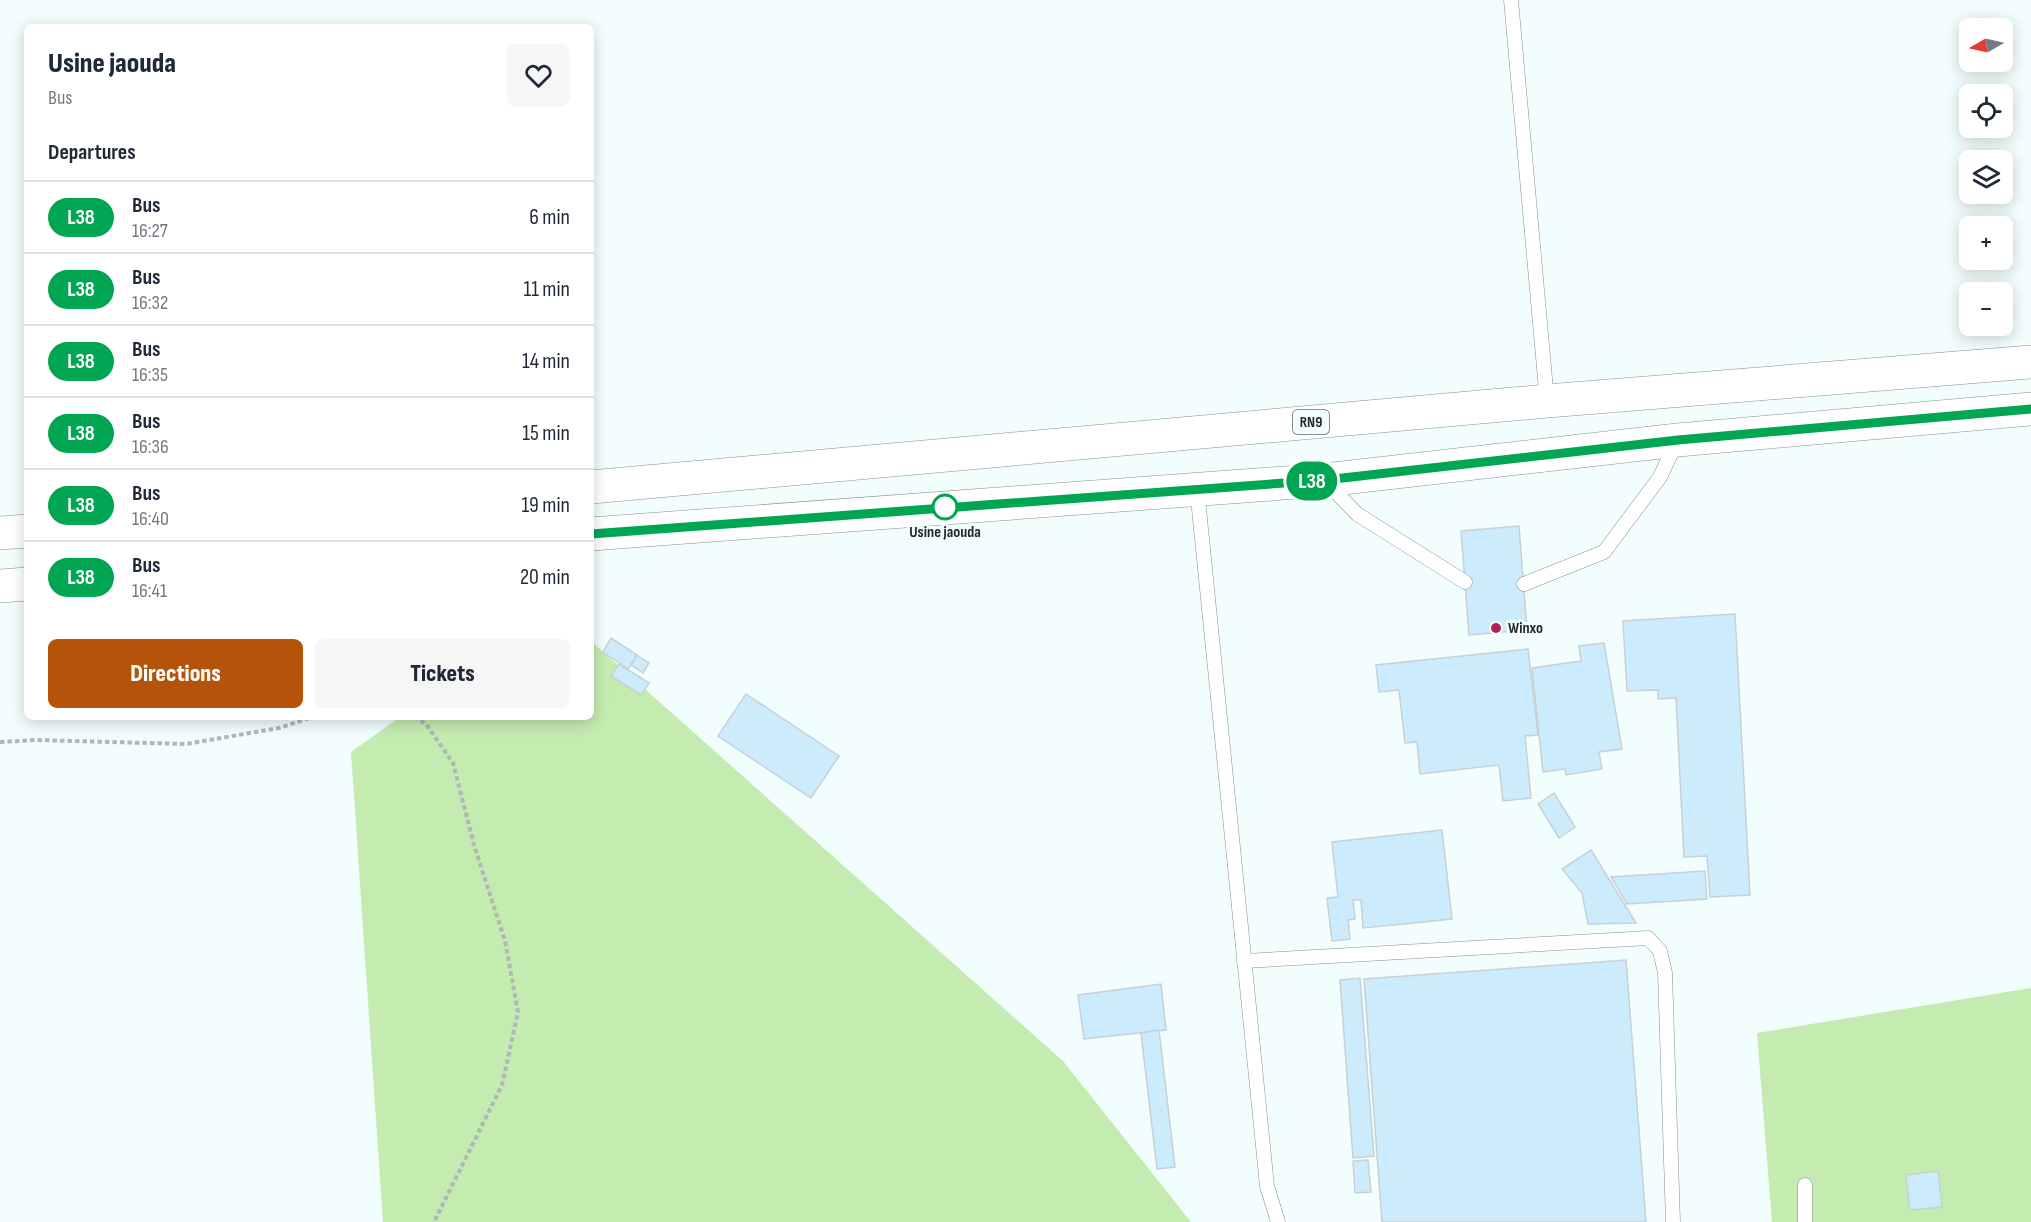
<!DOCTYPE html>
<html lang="en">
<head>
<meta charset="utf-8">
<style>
  body { margin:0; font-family:"Sofia Sans Condensed",sans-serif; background:#f6f6f7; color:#1f2937; height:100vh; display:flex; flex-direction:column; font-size:22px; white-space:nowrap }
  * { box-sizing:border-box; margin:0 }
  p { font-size:20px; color:#747a83 }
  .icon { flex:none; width:33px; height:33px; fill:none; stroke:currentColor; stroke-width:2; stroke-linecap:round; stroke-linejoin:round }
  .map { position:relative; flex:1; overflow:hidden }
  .details { position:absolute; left:24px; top:24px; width:570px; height:696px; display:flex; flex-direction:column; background:#fff; border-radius:9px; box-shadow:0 3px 15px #0003 }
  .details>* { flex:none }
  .badge { padding:0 12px; border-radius:20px; font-size:21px; line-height:39px }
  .needle { width:39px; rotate:261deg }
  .fabs { position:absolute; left:1959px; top:18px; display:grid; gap:12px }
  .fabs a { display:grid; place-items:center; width:54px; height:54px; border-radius:9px; background:#fff; box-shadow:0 3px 15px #0003; font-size:30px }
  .map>.badge { position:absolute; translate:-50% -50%; box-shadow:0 0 0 3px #fff }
  h2 { padding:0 24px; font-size:22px; line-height:54px }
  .round { display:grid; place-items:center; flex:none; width:63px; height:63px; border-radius:9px; background:#f6f6f7 }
  .head { display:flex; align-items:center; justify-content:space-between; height:102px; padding:0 24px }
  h1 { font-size:28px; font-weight:800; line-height:45px }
  .primary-button { display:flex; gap:12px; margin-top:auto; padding:12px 24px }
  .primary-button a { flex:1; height:69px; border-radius:9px; background:#b45309; color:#fff; font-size:24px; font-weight:800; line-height:69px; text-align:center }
  .primary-button a+a { background:#f6f6f7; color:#1f2937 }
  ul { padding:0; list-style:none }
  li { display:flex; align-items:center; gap:18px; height:72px; padding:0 24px; border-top:2px solid #e0e1e3 }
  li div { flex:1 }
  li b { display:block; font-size:22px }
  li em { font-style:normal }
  li .badge { min-width:66px; font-weight:700; text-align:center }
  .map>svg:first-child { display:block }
  .green { fill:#c4ebb0 }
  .building { fill:#ccecfe; stroke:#c8d0d5; stroke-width:1.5 }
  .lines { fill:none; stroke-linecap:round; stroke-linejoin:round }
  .lane-casing { stroke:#869091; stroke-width:15 }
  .highway-casing { stroke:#869091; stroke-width:34 }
  .path { stroke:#afb7b8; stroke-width:4; stroke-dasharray:4.5 3; stroke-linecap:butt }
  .lane { stroke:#fff; stroke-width:14 }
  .highway { stroke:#fff; stroke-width:33 }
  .line-casing { stroke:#fff; stroke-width:14 }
  .line { stroke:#00a651; stroke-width:9 }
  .stop-dot { fill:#fff; stroke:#00a651; stroke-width:3 }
  .poi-dot { fill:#b12257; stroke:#f2fdfe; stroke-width:2 }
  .labels { text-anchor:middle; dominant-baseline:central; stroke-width:6; stroke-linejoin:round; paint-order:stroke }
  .shield { fill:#f2fdfe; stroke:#626868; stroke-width:1.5 }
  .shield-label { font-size:15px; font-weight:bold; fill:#242828 }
  .stop-label { font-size:16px; font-weight:bold; fill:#242828; stroke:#f2fdfe }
  .poi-label { font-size:16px; font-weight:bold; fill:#242828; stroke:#f2fdfe; text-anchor:start }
</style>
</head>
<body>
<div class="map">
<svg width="2031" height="1222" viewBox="0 0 2031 1222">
  <rect width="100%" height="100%" fill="#f2fdfe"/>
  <!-- green -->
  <g class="green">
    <path d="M 591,641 L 1063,1061 L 1191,1222 L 383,1222 L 351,752 L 400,717 L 591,717 Z"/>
    <path d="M 2031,988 L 2031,1222 L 1772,1222 L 1757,1033 Z"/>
  </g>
  <!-- building -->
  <g class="building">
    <path d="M 1519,526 L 1527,630 L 1469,635 L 1461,531 Z"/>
    <path d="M 1735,614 L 1750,895 L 1710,897 L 1707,856 L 1684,857 L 1676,698 L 1658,699 L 1658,690 L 1627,691 L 1623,621 Z"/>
    <path d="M 611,638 L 637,655 L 628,669 L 603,652 Z"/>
    <path d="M 1604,643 L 1622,749 L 1599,752 L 1602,769 L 1566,775 L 1565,769 L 1543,772 L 1532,668 L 1581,661 L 1579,646 Z"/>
    <path d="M 1528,649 L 1538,735 L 1525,736 L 1531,798 L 1503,801 L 1499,765 L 1420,774 L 1417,742 L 1405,743 L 1399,690 L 1379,692 L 1376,665 Z"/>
    <path d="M 637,655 L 649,663 L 643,673 L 631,665 Z"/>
    <path d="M 619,664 L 649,683 L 641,695 L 611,676 Z"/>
    <path d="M 746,694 L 839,756 L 811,798 L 718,736 Z"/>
    <path d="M 1554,793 L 1575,827 L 1559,838 L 1538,804 Z"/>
    <path d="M 1442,830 L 1452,919 L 1363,928 L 1361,900 L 1353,900 L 1355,919 L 1348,920 L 1350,939 L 1332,941 L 1327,898 L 1338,897 L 1332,842 Z"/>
    <path d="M 1591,850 L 1636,923 L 1588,924 L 1582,893 L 1562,869 Z"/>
    <path d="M 1705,871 L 1707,899 L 1627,904 L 1611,877 Z"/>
    <path d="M 1626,960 L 1646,1222 L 1382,1222 L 1364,979 Z"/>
    <path d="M 1360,978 L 1374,1156 L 1353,1158 L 1340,980 Z"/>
    <path d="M 1161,984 L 1166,1030 L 1084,1039 L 1078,995 Z"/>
    <path d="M 1159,1030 L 1175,1167 L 1157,1169 L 1141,1033 Z"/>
    <path d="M 1368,1160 L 1371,1192 L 1355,1193 L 1353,1161 Z"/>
    <path d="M 1938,1171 L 1942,1207 L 1910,1210 L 1906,1175 Z"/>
  </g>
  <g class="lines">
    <defs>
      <g id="lane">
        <path d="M 1511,0 L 1547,401"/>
        <path d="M 1326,482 L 1357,514 L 1465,582"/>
        <path d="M 1197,489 L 1267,1186 L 1278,1222"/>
        <path d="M 1524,584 L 1604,552 L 1660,477 L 1677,441"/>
        <path d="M 1244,961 L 1648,938 L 1660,951 L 1665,973 L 1673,1222"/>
        <path d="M 1805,1185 L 1805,1222"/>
      </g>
      <g id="highway">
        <path d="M 591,487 L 1547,401 L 2031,362"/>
        <path d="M 0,533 L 27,531"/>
        <path d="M 591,534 L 1325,480 L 1678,440 L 2031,409"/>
        <path d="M 0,586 L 27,584"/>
      </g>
    </defs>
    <!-- lane casing -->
    <use href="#lane" class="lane-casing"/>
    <!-- highway casing -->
    <use href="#highway" class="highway-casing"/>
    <!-- path -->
    <g class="path">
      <path d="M 414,717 L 426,724 L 453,763 L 474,845 L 505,941 L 518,1012 L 502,1085 L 434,1222"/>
      <path d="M 0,742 L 36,740 L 186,744 L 279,728 L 312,717"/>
    </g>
    <!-- lane -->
    <use href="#lane" class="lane"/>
    <!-- highway -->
    <use href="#highway" class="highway"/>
  </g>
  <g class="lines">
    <defs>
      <path id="line" d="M 591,534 L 1325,480 L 1678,440 L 2031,409"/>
    </defs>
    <!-- line casing -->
    <use href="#line" class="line-casing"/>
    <!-- line -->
    <use href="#line" class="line"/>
  </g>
  <!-- markers -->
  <circle class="stop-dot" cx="945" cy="507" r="12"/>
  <circle class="poi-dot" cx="1496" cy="628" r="6"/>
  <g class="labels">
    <!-- shield labels -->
    <rect class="shield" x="1293" y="410" width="36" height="24" rx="4.5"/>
    <g class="shield-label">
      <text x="1311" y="422">RN9</text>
    </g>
    <!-- stop labels -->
    <g class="stop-label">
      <text x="945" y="532">Usine jaouda</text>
    </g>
    <!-- poi labels -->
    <g class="poi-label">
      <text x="1508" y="628">Winxo</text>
    </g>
  </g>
</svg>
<div class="fabs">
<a><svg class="needle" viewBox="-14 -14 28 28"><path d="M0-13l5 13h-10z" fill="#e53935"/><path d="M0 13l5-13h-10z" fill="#747a83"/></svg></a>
<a><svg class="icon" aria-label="locate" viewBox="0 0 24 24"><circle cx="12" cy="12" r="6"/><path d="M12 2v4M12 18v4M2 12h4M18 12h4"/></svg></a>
<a><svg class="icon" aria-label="layers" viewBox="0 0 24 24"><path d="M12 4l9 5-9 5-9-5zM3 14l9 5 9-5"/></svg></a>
<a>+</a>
<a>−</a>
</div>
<b class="badge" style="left:1312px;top:481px;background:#00a651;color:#fff">L38</b>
<section class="details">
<div class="head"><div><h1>Usine jaouda</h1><p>Bus</p></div><a class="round"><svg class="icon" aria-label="heart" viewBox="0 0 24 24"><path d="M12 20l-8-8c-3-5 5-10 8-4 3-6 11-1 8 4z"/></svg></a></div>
<h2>Departures</h2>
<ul>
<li><span class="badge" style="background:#00a651;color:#fff">L38</span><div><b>Bus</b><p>16:27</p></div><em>6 min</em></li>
<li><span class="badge" style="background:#00a651;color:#fff">L38</span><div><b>Bus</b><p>16:32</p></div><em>11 min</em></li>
<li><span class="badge" style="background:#00a651;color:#fff">L38</span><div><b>Bus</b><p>16:35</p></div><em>14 min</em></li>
<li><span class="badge" style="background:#00a651;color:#fff">L38</span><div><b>Bus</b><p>16:36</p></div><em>15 min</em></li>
<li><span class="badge" style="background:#00a651;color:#fff">L38</span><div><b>Bus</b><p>16:40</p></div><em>19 min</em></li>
<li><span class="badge" style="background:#00a651;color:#fff">L38</span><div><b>Bus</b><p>16:41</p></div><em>20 min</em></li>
</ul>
<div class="primary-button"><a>Directions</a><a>Tickets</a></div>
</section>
</div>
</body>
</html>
